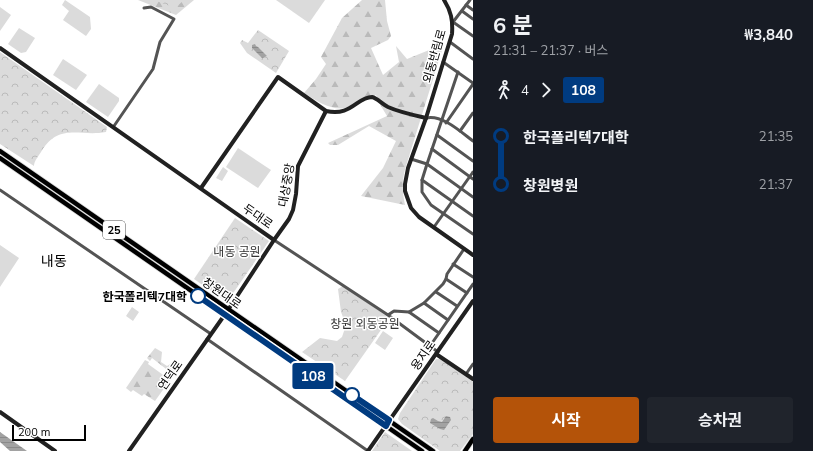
<!DOCTYPE html>
<html lang="ko">
<head>
<meta charset="utf-8">
<style>
  body { margin:0; font-family:Mulish,"Noto Sans KR",sans-serif; background:#20242c; color:#f1f3f6; height:100vh; display:flex; flex-direction:column; font-size:15px; white-space:nowrap }
  * { box-sizing:border-box; margin:0 }
  p { font-size:13px; color:#9ea1a6 }
  .icon { flex:none; width:22px; height:22px; fill:none; stroke:currentColor; stroke-width:2; stroke-linecap:round; stroke-linejoin:round }
  .map { position:relative; flex:1; overflow:hidden }
  .sheet { display:flex; flex-direction:column; background:#171b24; width:340px }
  .sheet>* { flex:none }
  .badge { padding:0 8px; border-radius:3px; font-size:14px; line-height:26px }
  .scale { position:absolute; left:12px; bottom:10px; width:74px; box-sizing:border-box; padding-left:4px; border:2px solid #000; border-top:0; font-size:11px; line-height:14px; white-space:nowrap; color:#000; -webkit-text-stroke:3px #fff; paint-order:stroke }
  .map>.badge { position:absolute; translate:-50% -50%; box-shadow:0 0 0 2px #fff }
  .legs { display:flex; align-items:center; gap:6px; height:44px; padding:0 20px; font-size:13px }
  .legs p { margin-inline-start:auto }
  .summary { display:flex; align-items:center; justify-content:space-between; height:68px; padding:0 20px }
  h1 { font-size:22px; font-weight:700; line-height:30px }
  .cta { display:flex; gap:8px; margin-top:auto; padding:8px 20px }
  .cta a { flex:1; height:46px; border-radius:4px; background:#b45309; color:#fff; font-size:16px; font-weight:700; line-height:46px; text-align:center }
  .cta a+a { background:#20242c; color:#f1f3f6 }
  ul { padding:0 20px; list-style:none }
  li { display:flex; align-items:center; gap:14px; height:48px; font-size:15px }
  li i { display:grid; place-items:center; width:6px; height:100%; margin:0 5px; background:currentColor }
  li i::after { content:''; width:10px; height:10px; margin:-5px; border:3px solid; border-radius:50%; background:#171b24 }
  li p { margin-inline-start:auto }
  li:first-child i { background:linear-gradient(#0000 50%,currentColor 0) }
  li:last-child i { background:linear-gradient(currentColor 50%,#0000 0) }
  main { display:flex; flex:1; min-height:0 }
  .map>svg:first-child { display:block }
  .grass { fill:#dbdbdb }
  .forest { fill:url(#forest-firs) }
  .park { fill:url(#park-crowns) }
  .water { fill:url(#water-rules) }
  .lines { fill:none; stroke-linecap:round; stroke-linejoin:round }
  .primary-casing { stroke:#dbdbdb; stroke-width:6 }
  .street { stroke:#545454; stroke-width:3 }
  .secondary { stroke:#212121; stroke-width:4 }
  .primary { stroke:#000; stroke-width:4.5 }
  .line-1-casing { stroke:#fff; stroke-width:9 }
  .line-1 { stroke:#003b80; stroke-width:6 }
  .stop-1-dot { fill:#fff; stroke:#003b80; stroke-width:2 }
  .labels { text-anchor:middle; dominant-baseline:central; stroke-width:3; stroke-linejoin:round; paint-order:stroke }
  .shield { fill:#fff; stroke:#4c4c4c; stroke-width:1 }
  .shield-label { font-size:11px; font-weight:bold; fill:#000 }
  .street-label { font-size:12px; fill:#000; stroke:#fff }
  .park-label { font-size:12px; fill:#323232; stroke:#fff }
  .stop-label { font-size:12px; font-weight:bold; fill:#000; stroke:#fff; text-anchor:end }
  .quarter-label { font-size:14px; fill:#000; stroke:#fff }
</style>
</head>
<body>
<main>
<div class="map">
<svg width="473" height="451" viewBox="0 0 473 451">
  <defs>
    <pattern id="forest-firs" width="22" height="20" patternUnits="userSpaceOnUse"><rect width="22" height="20" fill="#dbdbdb"/><path d="M5 1l3.5 6h-7zM16 11l3.5 6h-7z" fill="#bababa"/></pattern>
    <pattern id="park-crowns" width="20" height="18" patternUnits="userSpaceOnUse"><rect width="20" height="18" fill="#dbdbdb"/><path d="M2 6a3 3 0 1 1 6 0M12 15a3 3 0 1 1 6 0" fill="none" stroke="#bababa"/></pattern>
    <pattern id="water-rules" width="6" height="5" patternUnits="userSpaceOnUse"><rect width="6" height="5" fill="#a2a2a2"/><path d="M0 2.5h6" fill="none" stroke="#8a8a8a"/></pattern>
  </defs>
  <rect width="100%" height="100%" fill="#fff"/>
  <!-- grass -->
  <g class="grass">
    <path d="M 65,0 L 90,17 L 91,29 L 86,36 L 63,20 L 69,11 L 62,5 Z"/>
    <path d="M 276,0 L 325,0 L 309,23 Z"/>
    <path d="M 0,7 L 11,15 L 0,31 Z"/>
    <path d="M 19,28 L 35,38 L 26,52 L 21,53 L 8,44 Z"/>
    <path d="M 63,59 L 87,75 L 76,90 L 53,75 Z"/>
    <path d="M 99,84 L 119,98 L 119,101 L 108,117 L 86,102 Z"/>
    <path d="M 238,148 L 271,170 L 258,188 L 226,167 Z"/>
    <path d="M 223,167 L 228,171 L 222,181 L 216,178 Z"/>
    <path d="M 0,245 L 19,258 L 0,287 Z"/>
    <path d="M 132,307 L 139,312 L 133,321 L 126,316 Z"/>
    <path d="M 383,331 L 393,338 L 385,350 L 375,343 Z"/>
  </g>
  <!-- forest -->
  <g class="forest">
    <path d="M 138,0 L 194,0 L 176,15 Z"/>
    <path d="M 362,0 L 385,0 L 387,21 L 391,36 L 388,40 L 371,48 L 383,75 L 399,62 L 396,46 L 407,59 L 444,44 L 406,166 C 402,179 402,191 405,205 L 361,196 L 383,168 L 396,141 L 369,126 L 338,145 L 330,145 L 328,143 L 387,116 L 381,106 L 376,95 C 367,99 357,106 347,108 C 331,111 317,101 304,93 L 316,79 L 326,64 L 321,57 L 342,18 Z"/>
    <path d="M 155,348 L 162,352 L 161,362 L 167,366 L 175,361 L 180,366 L 155,401 L 144,394 L 142,396 L 133,390 L 131,392 L 126,388 L 145,360 L 149,362 L 148,364 L 166,377 L 170,372 L 152,358 L 150,361 L 147,358 Z"/>
  </g>
  <!-- park -->
  <g class="park">
    <path d="M 154,0 L 184,0 L 175,8 Z"/>
    <path d="M 258,30 L 289,51 L 276,73 L 247,53 L 240,43 L 242,40 L 248,43 Z"/>
    <path d="M 0,52 L 107,127 L 106,132 C 79,137 59,122 41,152 C 38,157 34,161 34,166 L 0,144 Z"/>
    <path d="M 235,218 L 269,241 L 227,302 L 194,279 Z"/>
    <path d="M 343,286 L 387,316 L 388,320 L 345,381 L 302,352 L 320,338 L 337,341 L 342,337 L 346,325 L 341,312 L 338,289 Z"/>
    <path d="M 436,359 L 441,359 L 473,381 L 473,434 L 460,451 L 440,451 L 402,424 L 398,419 L 400,413 Z"/>
    <path d="M 385,432 L 412,451 L 372,451 Z"/>
  </g>
  <!-- water -->
  <g class="water">
    <path d="M 255,44 L 256,46 L 258,47 L 267,56 L 262,58 L 252,48 L 252,45 Z"/>
    <path d="M 446,416 L 450,417 L 451,420 L 444,430 L 440,429 L 430,423 L 431,419 L 433,418 L 438,421 L 442,422 Z"/>
    <path d="M 0,432 L 27,451 L 10,451 L 0,442 Z"/>
  </g>
  <g class="lines">
    <defs>
      <g id="primary">
        <path d="M 0,151 L 433,451"/>
        <path d="M 0,158 L 422,451"/>
        <path d="M 465,451 L 473,439"/>
      </g>
    </defs>
    <!-- primary casing -->
    <use href="#primary" class="primary-casing"/>
    <!-- street -->
    <g class="street">
      <path d="M 470,0 L 453,22 L 473,36"/>
      <path d="M 466,5 L 473,10"/>
      <path d="M 462,11 L 473,19"/>
      <path d="M 450,42 L 473,59"/>
      <path d="M 443,62 L 473,83"/>
      <path d="M 458,72 L 427,164 L 422,180 L 422,192 L 431,205 L 473,234"/>
      <path d="M 426,118 C 442,114 461,132 473,141"/>
      <path d="M 446,123 L 473,84"/>
      <path d="M 114,126 L 153,69 L 160,42 L 174,19 L 151,7 L 144,8"/>
      <path d="M 460,131 L 473,113"/>
      <path d="M 437,135 L 473,161"/>
      <path d="M 432,149 L 473,179"/>
      <path d="M 411,159 L 427,164 L 473,197"/>
      <path d="M 422,180 L 473,216"/>
      <path d="M 0,190 L 211,334"/>
      <path d="M 434,227 L 473,172"/>
      <path d="M 274,240 L 388,315"/>
      <path d="M 453,264 L 473,277"/>
      <path d="M 446,279 L 467,293"/>
      <path d="M 436,292 L 457,306"/>
      <path d="M 424,303 L 448,320"/>
      <path d="M 409,312 L 439,333"/>
      <path d="M 207,339 L 368,451"/>
      <path d="M 430,346 L 473,284"/>
      <path d="M 438,352 L 388,315 L 394,311 L 409,312 L 424,303 L 443,284 L 446,279 L 447,274 L 464,249"/>
      <path d="M 466,374 L 473,364"/>
    </g>
    <!-- secondary -->
    <g class="secondary">
      <path d="M 444,0 C 451,11 453,20 452,34 L 426,118 L 408,168 L 405,184 L 405,191 L 411,208 L 419,217 L 473,255"/>
      <path d="M 0,48 L 274,240 L 228,310 L 129,451"/>
      <path d="M 201,188 L 278,77 L 326,111 C 351,117 357,97 372,97 C 377,98 382,104 388,107 C 399,112 413,115 426,118"/>
      <path d="M 274,240 L 289,219 L 293,210 L 296,194 L 298,166 L 326,111"/>
      <path d="M 436,354 L 473,379"/>
      <path d="M 0,412 L 55,451"/>
      <path d="M 368,451 L 473,301"/>
    </g>
    <!-- primary -->
    <use href="#primary" class="primary"/>
  </g>
  <g class="lines">
    <defs>
      <path id="line-1" d="M 198,296 L 386,426 L 389,420 L 352,395"/>
    </defs>
    <!-- line-1 casing -->
    <use href="#line-1" class="line-1-casing"/>
    <!-- line-1 -->
    <use href="#line-1" class="line-1"/>
  </g>
  <!-- markers -->
  <g class="stop-1-dot">
    <circle cx="198" cy="296" r="7"/>
    <circle cx="352" cy="395" r="7"/>
  </g>
  <g class="labels">
    <!-- shield labels -->
    <rect class="shield" x="103" y="221" width="22" height="18" rx="3"/>
    <g class="shield-label">
      <text x="114" y="230">25</text>
    </g>
    <!-- street labels -->
    <g class="street-label">
      <text transform="translate(434 56) rotate(-74)">외동반림로</text>
      <text transform="translate(286 185) rotate(-80)">대상중앙</text>
      <text transform="translate(258 216) rotate(35)">두대로</text>
      <text transform="translate(222 293) rotate(35)">창원대로</text>
      <text transform="translate(423 355) rotate(-55)">용지로</text>
      <text transform="translate(170 375) rotate(-55)">연덕로</text>
    </g>
    <!-- park labels -->
    <g class="park-label">
      <text x="237" y="251">내동 공원</text>
      <text x="365" y="323">창원 외동공원</text>
    </g>
    <!-- stop labels -->
    <g class="stop-label">
      <text x="187" y="296">한국폴리텍7대학</text>
    </g>
    <!-- quarter labels -->
    <g class="quarter-label">
      <text x="54" y="261">내동</text>
    </g>
  </g>
</svg>
<div class="scale">200 m</div>
<b class="badge" style="left:313px;top:376px;background:#003b80;color:#fff">108</b>
</div>
<section class="sheet">
<div class="summary"><div><h1>6 분</h1><p>21:31 – 21:37 · 버스</p></div><b>₩3,840</b></div>
<div class="legs"><svg class="icon" aria-label="walk" viewBox="0 0 24 24"><circle cx="13" cy="4" r="2"/><path d="M13 8l-2 6 4 7M11 14l-3 7M7 12l3-4h3l4 4"/></svg>4<svg class="icon" aria-label="forward" viewBox="0 0 24 24"><path d="M9 5l7 7-7 7"/></svg><b class="badge" style="background:#003b80;color:#fff">108</b></div>
<ul>
<li><i style="color:#003b80"></i><b>한국폴리텍7대학</b><p>21:35</p></li>
<li><i style="color:#003b80"></i><b>창원병원</b><p>21:37</p></li>
</ul>
<div class="cta"><a>시작</a><a>승차권</a></div>
</section>
</main>
</body>
</html>
